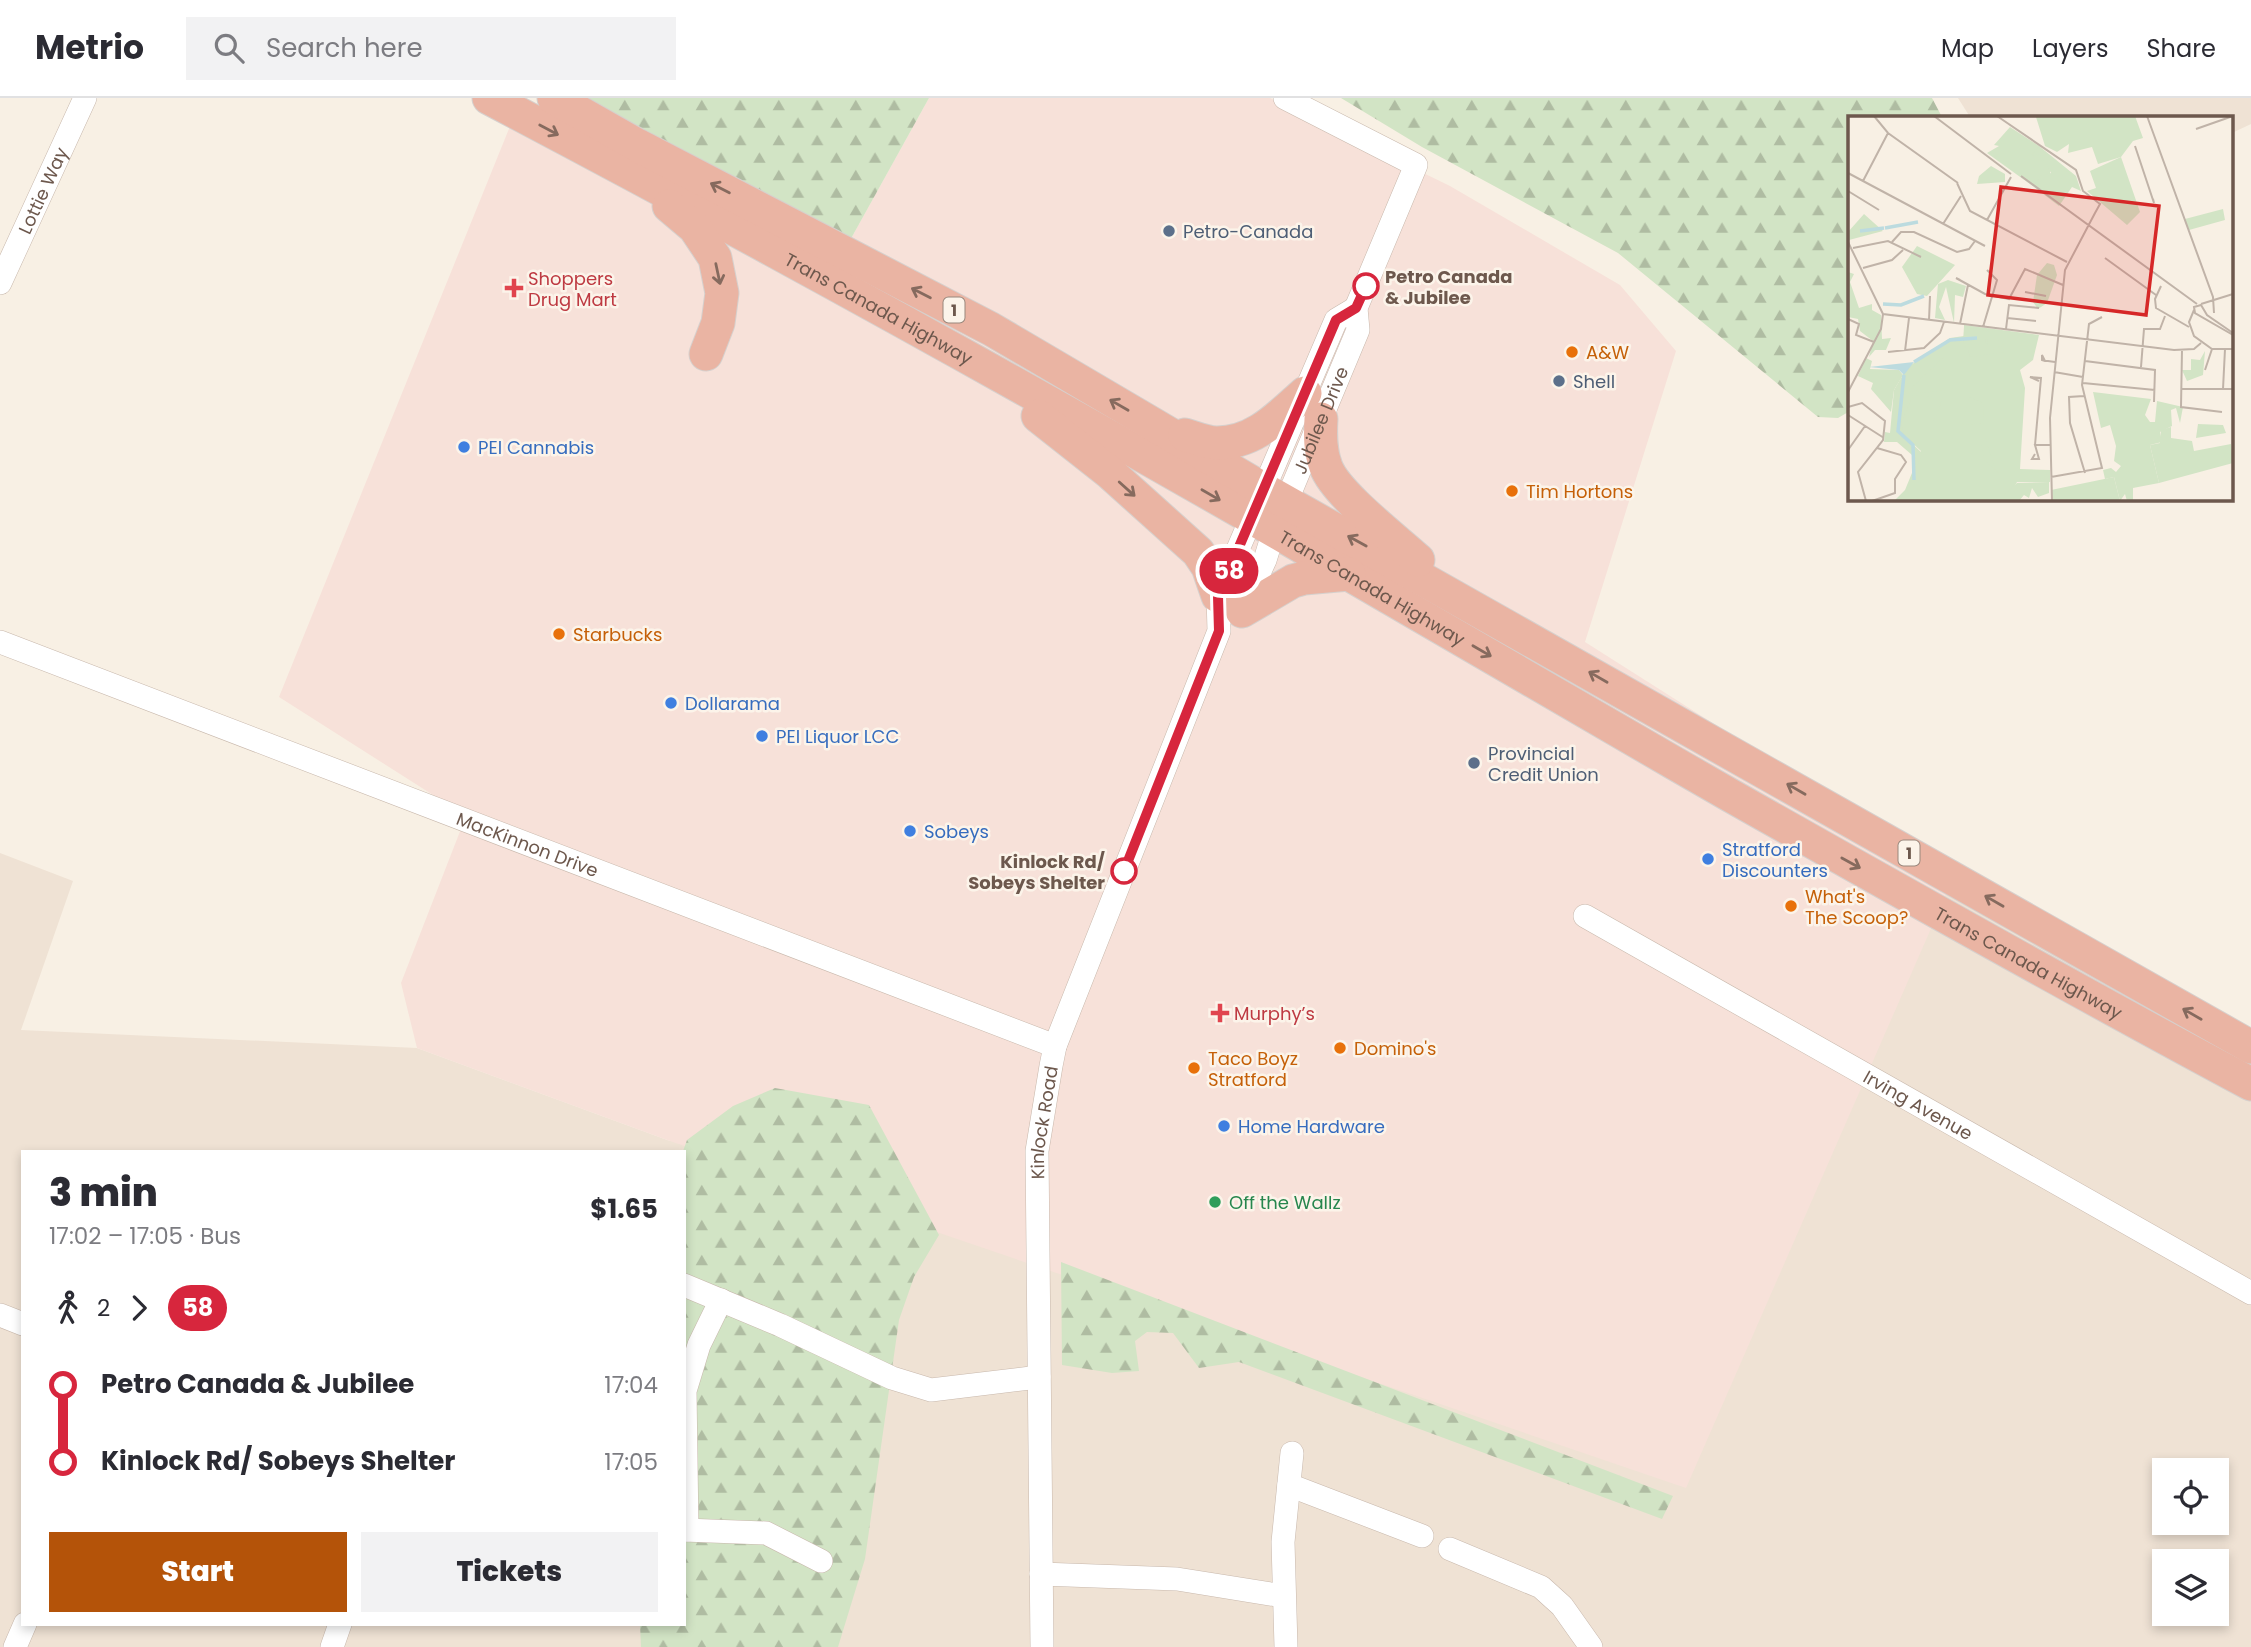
<!DOCTYPE html>
<html lang="en">
<head>
<meta charset="utf-8">
<style>
  body { margin:0; font-family:Poppins,sans-serif; background:#f2f2f3; color:#2b2b33; height:100vh; display:flex; flex-direction:column; font-size:26px; white-space:nowrap }
  * { box-sizing:border-box; margin:0 }
  p { font-size:23px; color:#7c7c81 }
  .icon { flex:none; width:38px; height:38px; fill:none; stroke:currentColor; stroke-width:2; stroke-linecap:round; stroke-linejoin:round }
  .map { position:relative; flex:1; overflow:hidden }
  .sheet { position:absolute; left:21px; top:1052px; width:665px; height:476px; display:flex; flex-direction:column; background:#fff; border-radius:0px; box-shadow:0 4px 10px #0003 }
  .sheet>* { flex:none }
  .badge { padding:0 14px; border-radius:23px; font-size:24px; line-height:46px }
  .fabs { position:absolute; left:2152px; top:1360px; display:grid; gap:14px }
  .fabs a { display:grid; place-items:center; width:77px; height:77px; border-radius:0px; background:#fff; box-shadow:0 4px 10px #0003; font-size:35px }
  .map>.badge { position:absolute; translate:-50% -50%; box-shadow:0 0 0 4px #fff }
  .legs { display:flex; align-items:center; gap:10px; height:77px; padding:0 28px; font-size:23px }
  .legs p { margin-inline-start:auto }
  .summary { display:flex; align-items:center; justify-content:space-between; height:119px; padding:0 28px }
  h1 { font-size:38px; font-weight:800; line-height:52px }
  .cta { display:flex; gap:14px; margin-top:auto; padding:14px 28px }
  .cta a { flex:1; height:80px; border-radius:0px; background:#b45309; color:#fff; font-size:28px; font-weight:800; line-height:80px; text-align:center }
  .cta a+a { background:#f2f2f3; color:#2b2b33 }
  ul { padding:0 28px; list-style:none }
  li { display:flex; align-items:center; gap:24px; height:77px; font-size:26px }
  li i { display:grid; place-items:center; width:10px; height:100%; margin:0 9px; background:currentColor }
  li i::after { content:''; width:18px; height:18px; margin:-9px; border:5px solid; border-radius:50%; background:#fff }
  li p { margin-inline-start:auto }
  li:first-child i { background:linear-gradient(#0000 50%,currentColor 0) }
  li:last-child i { background:linear-gradient(currentColor 50%,#0000 0) }
  header { display:flex; align-items:center; gap:42px; box-sizing:border-box; height:98px; padding:0 35px; background:#fff; border-bottom:2px solid #e1e1e2 }
  header strong { font-size:33px }
  nav { display:flex; gap:38px; margin-inline-start:auto; font-size:24px }
  .search { width:490px; height:63px; background:#f2f2f3; display:flex; align-items:center; gap:18px; box-sizing:border-box; padding:0 24px; border-radius:0px; color:#7c7c81; font-size:26px }
  .map>svg:first-child { display:block }
  .residential { fill:#efe2d4; fill-rule:evenodd }
  .commercial { fill:#f7e1d9 }
  .forest { fill:url(#forest-firs) }
  .lines { fill:none; stroke-linecap:round; stroke-linejoin:round }
  .minor-casing { stroke:#c8b8ac; stroke-width:24 }
  .highway-casing { stroke:#d6d0cd; stroke-width:35 }
  .minor { stroke:#fff; stroke-width:23 }
  .highway { stroke:#eab4a3; stroke-width:33 }
  .oneway { stroke:#866a5e }
  .line-1-casing { stroke:#fff; stroke-width:16 }
  .line-1 { stroke:#d7263d; stroke-width:10 }
  .service-dot { fill:#5c6f8a; stroke:#fcf4ea; stroke-width:2.5 }
  .stop-1-dot { fill:#fff; stroke:#d7263d; stroke-width:3.5 }
  .health-dot { fill:#e0444e; stroke:#fcf4ea; stroke-width:2.5 }
  .food-dot { fill:#e8710a; stroke:#fcf4ea; stroke-width:2.5 }
  .shop-dot { fill:#3f7fe0; stroke:#fcf4ea; stroke-width:2.5 }
  .leisure-dot { fill:#2e9e5b; stroke:#fcf4ea; stroke-width:2.5 }
  .labels { text-anchor:middle; dominant-baseline:central; stroke-width:5; stroke-linejoin:round; paint-order:stroke }
  .shield { fill:#fcf4ea; stroke:#98877c; stroke-width:2 }
  .shield-label { font-size:16px; font-weight:bold; fill:#6d584d }
  .street-label { font-size:18px; fill:#6d584d; stroke:#fcf4ea }
  .service-label { font-size:18px; fill:#4e5e75; stroke:#fcf4ea; text-anchor:start }
  .stop-label { font-size:18px; font-weight:bold; fill:#6d584d; stroke:#fcf4ea; text-anchor:start }
  .health-label { font-size:18px; fill:#be3a42; stroke:#fcf4ea; text-anchor:start }
  .food-label { font-size:18px; fill:#c56008; stroke:#fcf4ea; text-anchor:start }
  .shop-label { font-size:18px; fill:#366cbe; stroke:#fcf4ea; text-anchor:start }
  .leisure-label { font-size:18px; fill:#27864d; stroke:#fcf4ea; text-anchor:start }
  .inset-river { fill:none; stroke:#bcdbdf; stroke-width:3.5 }
  .inset-road { fill:none; stroke:#c0b3a8; stroke-width:2 }
  .view { fill:#d62828; fill-opacity:0.15; stroke:#d62828; stroke-width:3.5 }
  .inset-edge { fill:none; stroke:#6d584d; stroke-width:3.5 }
</style>
</head>
<body>
<header>
<strong>Metrio</strong>
<div class="search"><svg class="icon" aria-label="search" viewBox="0 0 24 24"><circle cx="10" cy="10" r="6"/><path d="M15 15l6 6"/></svg>Search here</div>
<nav><a>Map</a><a>Layers</a><a>Share</a></nav>
</header>
<div class="map">
<svg width="2251" height="1549" viewBox="0 0 2251 1549">
  <defs>
    <pattern id="forest-firs" width="22" height="20" patternUnits="userSpaceOnUse" patternTransform="scale(1.75)"><rect width="22" height="20" fill="#d2e4c5"/><path d="M5 1l3.5 6h-7zM16 11l3.5 6h-7z" fill="#afbca2"/></pattern>
  </defs>
  <rect width="100%" height="100%" fill="#f8f0e4"/>
  <!-- residential -->
  <g class="residential">
    <path d="M 1958,0 L 2251,0 L 2251,26 L 2232,35 L 2232,19 L 1970,19 Z"/>
    <path d="M 0,755 L 73,783 L 21,932 L 417,950 L 670,1043 L 1954,778 L 2251,973 L 2251,1549 L 0,1549 ZM 23,1054 L 684,1054 L 684,1526 L 23,1526 ZM 2165,1372 L 2217,1372 L 2217,1424 L 2165,1424 ZM 2165,1463 L 2217,1463 L 2217,1516 L 2165,1516 Z"/>
  </g>
  <!-- commercial -->
  <path class="commercial" d="M 929,0 L 1270,0 L 1450,88 L 1620,187 L 1676,253 L 1585,544 L 1954,778 L 1686,1390 L 670,1043 L 417,950 L 401,885 L 466,718 L 279,599 L 515,16 L 838,164 Z"/>
  <!-- forest -->
  <g class="forest">
    <path d="M 550,0 L 929,0 L 838,164 Z"/>
    <path d="M 1341,0 L 1932,0 L 1942,19 L 1850,19 L 1850,313 L 1838,320 L 1818,319 L 1618,155 L 1422,49 Z"/>
    <path d="M 775,990 L 869,1007 L 939,1137 L 914,1179 L 899,1222 L 865,1461 L 838,1549 L 641,1549 L 640,1526 L 684,1526 L 683,1053 L 687,1042 L 733,1008 Z"/>
    <path d="M 1061,1164 L 1673,1398 L 1662,1421 L 1239,1264 L 1199,1270 L 1173,1235 L 1147,1234 L 1135,1243 L 1139,1273 L 1112,1275 L 1062,1267 Z"/>
  </g>
  <g class="lines">
    <defs>
      <g id="minor">
        <path id="s1" d="M 0,185 L 85,0"/>
        <path id="s2" d="M 1241,514 L 1265,462 L 1274,433 L 1358,232 L 1356,210 L 1416,67 L 1285,0"/>
        <path id="s3" d="M 0,544 L 1055,948"/>
        <path id="s4" d="M 1585,818 L 2251,1195"/>
        <path d="M 684,1187 L 780,1227 L 892,1280 L 931,1292 L 1039,1279"/>
        <path d="M 0,1217 L 23,1226"/>
        <path d="M 1289,1387 L 1422,1438"/>
        <path d="M 684,1432 L 766,1435 L 821,1463"/>
        <path d="M 687,1432 L 685,1293 L 699,1247 L 721,1202"/>
        <path d="M 1450,1451 L 1541,1489 L 1562,1508 L 1591,1549"/>
        <path d="M 1041,1476 L 1177,1481 L 1283,1498"/>
        <path d="M 15,1549 L 25,1526"/>
        <path d="M 332,1549 L 340,1526"/>
        <path id="s5" d="M 1042,1549 L 1037,1053 L 1051,968 L 1055,948 L 1219,533 L 1218,498 L 1336,222 L 1356,210"/>
        <path d="M 1286,1549 L 1283,1444 L 1292,1355"/>
      </g>
      <g id="highway">
        <path id="s6" d="M 489,0 C 755,140 1019,286 1280,436 C 1429,522 1578,610 1728,696 C 1901,794 2075,892 2251,986"/>
        <path d="M 554,0 L 637,47 L 991,231 L 1263,391 L 2251,949"/>
        <path d="M 669,108 L 695,130 L 715,160 L 722,195 L 718,225 L 706,256"/>
        <path d="M 1038,318 L 1109,374 L 1198,454 L 1208,469 L 1218,498"/>
        <path d="M 1321,321 C 1320,338 1320,353 1326,369 C 1336,396 1395,441 1418,462"/>
        <path d="M 1185,337 C 1195,340 1207,345 1217,345 C 1255,345 1279,318 1305,295"/>
        <path d="M 1242,513 L 1293,483 L 1304,480 L 1349,476"/>
      </g>
    </defs>
    <!-- minor casing -->
    <use href="#minor" class="minor-casing"/>
    <!-- highway casing -->
    <use href="#highway" class="highway-casing"/>
    <!-- minor -->
    <use href="#minor" class="minor"/>
    <!-- highway -->
    <use href="#highway" class="highway"/>
  </g>
  <!-- one-way arrows -->
  <defs><path id="oneway-shaft" d="M-6 0H5M1.5-3L5.5 0L1.5 3" fill="none" stroke-width="1.6" stroke-linecap="round" stroke-linejoin="round" transform="scale(1.75)"/></defs>
  <g class="oneway">
    <use href="#oneway-shaft" transform="translate(549 32) rotate(28)"/>
    <use href="#oneway-shaft" transform="translate(720 90) rotate(-153)"/>
    <use href="#oneway-shaft" transform="translate(718 176) rotate(78)"/>
    <use href="#oneway-shaft" transform="translate(921 195) rotate(-153)"/>
    <use href="#oneway-shaft" transform="translate(1119 307) rotate(-150)"/>
    <use href="#oneway-shaft" transform="translate(1127 391) rotate(42)"/>
    <use href="#oneway-shaft" transform="translate(1211 397) rotate(30)"/>
    <use href="#oneway-shaft" transform="translate(1357 443) rotate(-151)"/>
    <use href="#oneway-shaft" transform="translate(1482 553) rotate(30)"/>
    <use href="#oneway-shaft" transform="translate(1598 579) rotate(-150)"/>
    <use href="#oneway-shaft" transform="translate(1796 691) rotate(-150)"/>
    <use href="#oneway-shaft" transform="translate(1851 765) rotate(29)"/>
    <use href="#oneway-shaft" transform="translate(1994 803) rotate(-150)"/>
    <use href="#oneway-shaft" transform="translate(2192 916) rotate(-150)"/>
  </g>
  <g class="lines">
    <defs>
      <path id="line-1" d="M 1124,773 L 1219,533 L 1218,498 L 1336,222 L 1356,210 L 1366,188"/>
    </defs>
    <!-- line-1 casing -->
    <use href="#line-1" class="line-1-casing"/>
    <!-- line-1 -->
    <use href="#line-1" class="line-1"/>
  </g>
  <!-- markers -->
  <g class="service-dot">
    <circle cx="1169" cy="133" r="7"/>
    <circle cx="1559" cy="283" r="7"/>
    <circle cx="1474" cy="665" r="7"/>
  </g>
  <g class="stop-1-dot">
    <circle cx="1366" cy="188" r="12"/>
    <circle cx="1124" cy="773" r="12"/>
  </g>
  <g class="health-dot">
    <path d="M510.5 179.5h7v7h7v7h-7v7h-7v-7h-7v-7h7z"/>
    <path d="M1216.5 904.5h7v7h7v7h-7v7h-7v-7h-7v-7h7z"/>
  </g>
  <g class="food-dot">
    <circle cx="1572" cy="254" r="7"/>
    <circle cx="1512" cy="393" r="7"/>
    <circle cx="559" cy="536" r="7"/>
    <circle cx="1791" cy="808" r="7"/>
    <circle cx="1340" cy="950" r="7"/>
    <circle cx="1194" cy="970" r="7"/>
  </g>
  <g class="shop-dot">
    <circle cx="464" cy="349" r="7"/>
    <circle cx="671" cy="605" r="7"/>
    <circle cx="762" cy="638" r="7"/>
    <circle cx="910" cy="733" r="7"/>
    <circle cx="1708" cy="761" r="7"/>
    <circle cx="1224" cy="1028" r="7"/>
  </g>
  <circle class="leisure-dot" cx="1215" cy="1104" r="7"/>
  <g class="labels">
    <!-- shield labels -->
    <g class="shield">
      <rect x="943.5" y="199.5" width="21" height="25" rx="5"/>
      <rect x="1898.5" y="742.5" width="21" height="25" rx="5"/>
    </g>
    <g class="shield-label">
      <text x="954" y="212">1</text>
      <text x="1909" y="755">1</text>
    </g>
    <!-- street labels -->
    <g class="street-label">
      <text stroke="none"><textPath href="#s1" startOffset="102">Lottie Way</textPath></text>
      <text stroke="none"><textPath href="#s6" startOffset="443">Trans Canada Highway</textPath></text>
      <text stroke="none"><textPath href="#s2" startOffset="208">Jubilee Drive</textPath></text>
      <text stroke="none"><textPath href="#s6" startOffset="1010">Trans Canada Highway</textPath></text>
      <text stroke="none"><textPath href="#s3" startOffset="565">MacKinnon Drive</textPath></text>
      <text stroke="none"><textPath href="#s6" startOffset="1766">Trans Canada Highway</textPath></text>
      <text stroke="none"><textPath href="#s4" startOffset="383">Irving Avenue</textPath></text>
      <text stroke="none"><textPath href="#s5" startOffset="525">Kinlock Road</textPath></text>
    </g>
    <!-- service labels -->
    <g class="service-label">
      <text x="1183" y="133">Petro-Canada</text>
      <text x="1573" y="283">Shell</text>
      <text x="1488" y="655">Provincial<tspan x="1488" dy="21">Credit Union</tspan></text>
    </g>
    <!-- stop labels -->
    <g class="stop-label">
      <text x="1385" y="178">Petro Canada<tspan x="1385" dy="21">&amp; Jubilee</tspan></text>
      <text x="1105" y="763" text-anchor="end">Kinlock Rd/<tspan x="1105" dy="21">Sobeys Shelter</tspan></text>
    </g>
    <!-- health labels -->
    <g class="health-label">
      <text x="528" y="180">Shoppers<tspan x="528" dy="21">Drug Mart</tspan></text>
      <text x="1234" y="915">Murphy’s</text>
    </g>
    <!-- food labels -->
    <g class="food-label">
      <text x="1586" y="254">A&amp;W</text>
      <text x="1526" y="393">Tim Hortons</text>
      <text x="573" y="536">Starbucks</text>
      <text x="1805" y="798">What's<tspan x="1805" dy="21">The Scoop?</tspan></text>
      <text x="1354" y="950">Domino's</text>
      <text x="1208" y="960">Taco Boyz<tspan x="1208" dy="21">Stratford</tspan></text>
    </g>
    <!-- shop labels -->
    <g class="shop-label">
      <text x="478" y="349">PEI Cannabis</text>
      <text x="685" y="605">Dollarama</text>
      <text x="776" y="638">PEI Liquor LCC</text>
      <text x="924" y="733">Sobeys</text>
      <text x="1722" y="751">Stratford<tspan x="1722" dy="21">Discounters</tspan></text>
      <text x="1238" y="1028">Home Hardware</text>
    </g>
    <!-- leisure labels -->
    <g class="leisure-label">
      <text x="1229" y="1104">Off the Wallz</text>
    </g>
  </g>
  <!-- overview -->
  <g transform="translate(1848 18)">
    <rect width="385" height="385" fill="#f8f0e4"/>
    <path d="M 287,0 L 295,22 L 285,25 L 273,41 L 250,48 L 244,31 L 220,37 L 221,28 L 209,36 L 197,30 L 188,1 ZM 162,11 L 191,30 L 202,54 L 202,60 L 186,71 L 139,37 L 151,30 L 146,29 ZM 16,98 L 35,115 L 1,124 L 0,116 ZM 69,130 L 107,149 L 79,180 L 69,178 L 54,151 ZM 116,209 L 191,219 L 185,244 L 172,254 L 177,272 L 172,353 L 202,354 L 202,366 L 169,366 L 158,385 L 46,385 L 57,374 L 73,335 L 50,314 L 56,254 L 102,222 L 116,220 ZM 350,308 L 375,309 L 378,317 L 348,322 ZM 323,311 L 323,322 L 344,325 L 346,335 L 383,328 L 385,347 L 311,367 L 302,329 L 312,327 L 313,314 ZM 266,361 L 272,385 L 203,385 L 203,374 Z" fill="#d2e4c5"/>
    <path d="M 191,30 L 228,60 L 233,75 L 224,71 L 211,90 L 186,71 L 192,60 L 203,57 L 192,38 L 183,40 ZM 273,41 L 292,96 L 279,109 L 239,75 L 248,72 L 242,55 ZM 143,50 L 157,58 L 157,66 L 129,68 L 131,60 ZM 375,93 L 377,104 L 341,114 L 337,103 ZM 199,147 L 206,149 L 209,159 L 199,187 L 190,193 L 185,186 L 189,159 ZM 0,156 L 6,158 L 2,166 L 11,192 L 24,188 L 24,194 L 33,199 L 34,223 L 43,222 L 38,234 L 27,234 L 21,241 L 25,225 L 12,215 L 10,203 L 0,201 ZM 100,164 L 118,170 L 115,181 L 107,179 L 106,207 L 98,171 L 91,191 L 97,204 L 87,202 L 90,168 ZM 116,211 L 141,215 L 126,221 L 125,227 L 137,223 L 139,230 L 140,223 L 148,223 L 156,228 L 145,234 L 154,230 L 156,236 L 122,241 L 120,234 L 124,232 L 121,228 L 118,233 L 115,225 ZM 89,232 L 97,240 L 63,272 L 73,277 L 97,274 L 88,302 L 84,305 L 84,281 L 65,279 L 53,307 L 57,321 L 74,337 L 67,356 L 64,339 L 49,326 L 36,326 L 37,316 L 42,317 L 46,274 L 59,252 ZM 357,235 L 355,259 L 339,265 L 334,254 L 343,254 L 343,243 L 352,244 ZM 245,276 L 303,283 L 297,299 L 302,306 L 307,306 L 309,285 L 335,291 L 332,307 L 328,292 L 323,294 L 324,310 L 312,316 L 314,326 L 302,329 L 311,367 L 285,372 L 285,385 L 279,385 L 277,378 L 272,385 L 266,361 L 257,363 L 255,354 L 263,352 L 268,356 L 273,350 L 266,345 L 268,330 L 262,309 L 253,312 ZM 121,281 L 135,287 L 136,307 L 114,309 ZM 137,322 L 146,348 L 152,358 L 136,344 L 132,324 ZM 201,366 L 201,377 L 190,381 L 184,372 L 181,382 L 176,379 L 171,385 L 158,385 L 156,379 L 169,367 Z" fill="#d2e4c5"/>
    <path d="M 18,242 L 24,245 L 22,253 L 51,254 L 55,259 L 46,274 L 43,296 L 23,273 L 25,267 L 10,260 Z" fill="#d2e4c5"/>
    <path d="M 66,246 L 56,259 L 51,254 L 21,251 Z" fill="#bcdbdf"/>
    <path class="inset-river" d="M 37,112 L 70,106M 12,115 L 36,112M 35,188 L 53,189 L 76,180M 66,246 L 102,224 L 129,222M 56,259 L 50,315 L 65,329 L 66,364"/>
    <path class="inset-road" d="M 26,0 L 40,17 L 110,67M 86,0 L 163,58M 149,0 L 228,54 L 235,75 L 252,88 L 247,97M 299,0 L 365,181 L 366,197M 348,13 L 385,0M 287,30 L 306,87 L 305,83M 0,57 L 137,130M 173,60 L 349,188M 15,65 L 40,17M 109,67 L 122,95 L 219,146M 0,75 L 31,94M 139,104 L 163,61M 95,108 L 113,80M 0,126 L 35,198 L 326,234 L 346,233 L 353,227M 44,126 L 53,116 L 66,116 L 109,136 L 121,133 L 127,125M 5,132 L 40,125 L 73,141M 257,142 L 308,179M 15,152 L 44,144 L 55,134M 112,164 L 108,162 L 137,178 L 161,183 L 177,153 L 215,169M 313,170 L 307,183 L 308,192 L 341,211M 177,176 L 198,180M 353,188 L 385,178M 346,194 L 341,206 L 346,220 L 364,233 L 385,233M 159,202 L 188,205M 0,203 L 11,208 L 8,219 L 26,226M 81,204 L 82,180M 112,208 L 120,169M 135,211 L 149,164 L 139,154M 158,213 L 161,189 L 191,192M 385,217 L 359,199 L 353,189 L 346,191 L 347,197 L 385,219M 334,234 L 333,291 L 374,296M 57,235 L 61,202M 40,236 L 76,232 L 92,217 L 96,206M 197,245 L 194,239 L 194,244 L 197,245 L 200,245 L 207,246M 237,245 L 307,254 L 306,286M 293,251 L 296,213 L 312,213 L 317,200M 357,254 L 364,233M 206,256 L 235,261M 235,267 L 307,274M 333,273 L 385,273M 375,273 L 377,233M 0,276 L 33,213 L 35,198M 236,280 L 221,281 L 222,307 L 237,357M 0,291 L 14,287 L 37,305 L 35,324 L 10,356 L 18,385M 0,299 L 36,322M 187,329 L 193,262 L 182,261 L 191,265M 0,334 L 17,310M 187,338 L 184,343 L 191,343 L 187,329 L 202,329M 203,361 L 254,352 L 234,269 L 241,208 L 254,201M 24,385 L 47,377 L 47,363 L 58,346 L 53,339 L 29,332M 204,385 L 202,302 L 217,154 L 247,97"/>
    <path class="view" d="M 153,71 L 311,90 L 298,199 L 140,179 Z"/>
    <rect width="385" height="385" class="inset-edge"/>
  </g>
</svg>
<div class="fabs">
<a><svg class="icon" aria-label="locate" viewBox="0 0 24 24"><circle cx="12" cy="12" r="6"/><path d="M12 2v4M12 18v4M2 12h4M18 12h4"/></svg></a>
<a><svg class="icon" aria-label="layers" viewBox="0 0 24 24"><path d="M12 4l9 5-9 5-9-5zM3 14l9 5 9-5"/></svg></a>
</div>
<b class="badge" style="left:1229px;top:473px;background:#d7263d;color:#fff">58</b>
<section class="sheet">
<div class="summary"><div><h1>3 min</h1><p>17:02 – 17:05 · Bus</p></div><b>$1.65</b></div>
<div class="legs"><svg class="icon" aria-label="walk" viewBox="0 0 24 24"><circle cx="13" cy="4" r="2"/><path d="M13 8l-2 6 4 7M11 14l-3 7M7 12l3-4h3l4 4"/></svg>2<svg class="icon" aria-label="forward" viewBox="0 0 24 24"><path d="M9 5l7 7-7 7"/></svg><b class="badge" style="background:#d7263d;color:#fff">58</b></div>
<ul>
<li><i style="color:#d7263d"></i><b>Petro Canada &amp; Jubilee</b><p>17:04</p></li>
<li><i style="color:#d7263d"></i><b>Kinlock Rd/ Sobeys Shelter</b><p>17:05</p></li>
</ul>
<div class="cta"><a>Start</a><a>Tickets</a></div>
</section>
</div>
</body>
</html>
